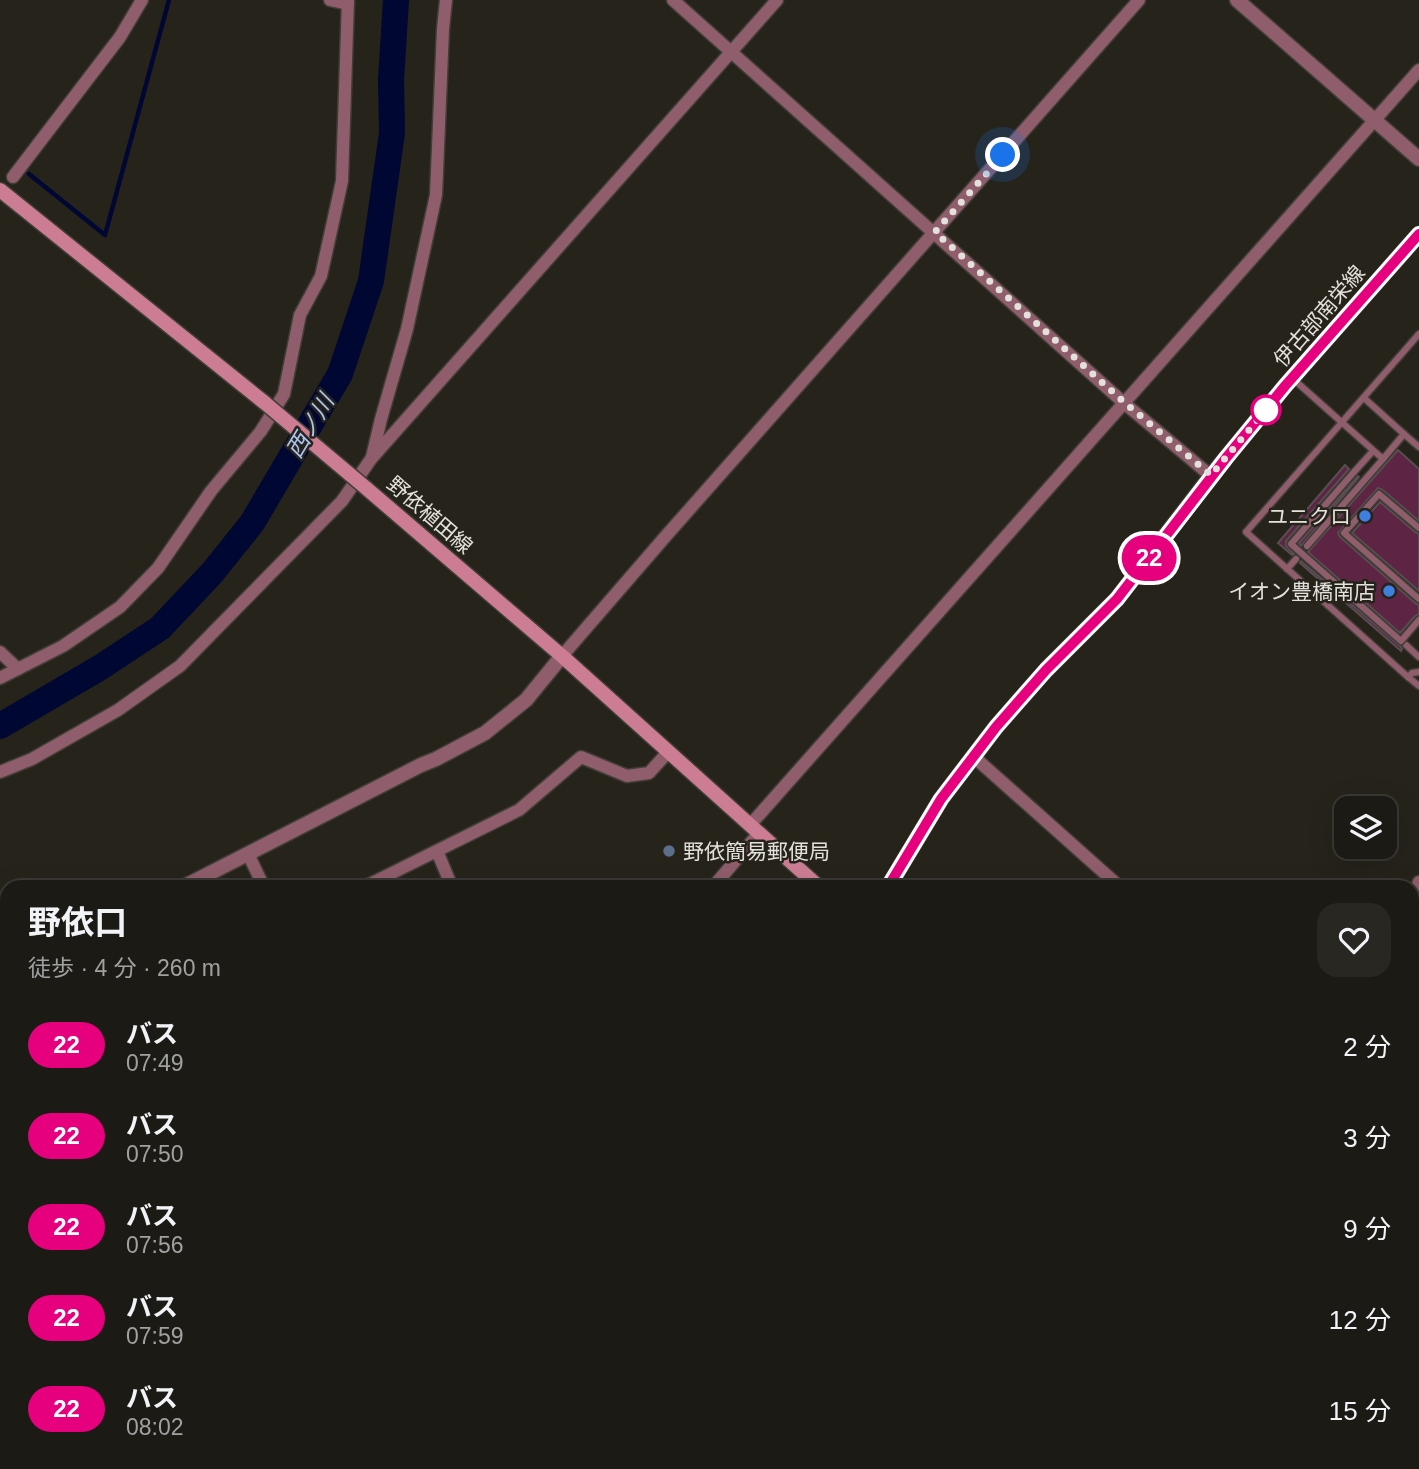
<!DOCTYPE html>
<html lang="ja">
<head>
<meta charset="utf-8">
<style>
  body { margin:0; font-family:Arial,"Noto Sans JP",sans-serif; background:#292722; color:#f1f3f6; height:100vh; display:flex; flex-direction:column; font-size:26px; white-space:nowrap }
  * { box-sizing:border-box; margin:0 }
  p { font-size:23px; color:#a0a1a0 }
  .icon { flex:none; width:38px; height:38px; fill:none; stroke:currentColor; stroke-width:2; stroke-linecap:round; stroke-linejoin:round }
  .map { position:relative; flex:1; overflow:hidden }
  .panel { position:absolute; left:0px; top:880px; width:1419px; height:590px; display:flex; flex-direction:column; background:#1c1a14; border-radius:21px 21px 0 0; box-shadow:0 7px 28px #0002,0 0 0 2px #3a3834 }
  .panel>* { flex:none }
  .badge { padding:0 14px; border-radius:23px; font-size:24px; line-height:46px }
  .buttons { position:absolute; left:1334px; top:796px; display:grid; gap:14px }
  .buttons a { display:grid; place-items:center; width:63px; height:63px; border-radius:14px; background:#1c1a14; box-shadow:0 7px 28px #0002,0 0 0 2px #3a3834; font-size:35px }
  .you { position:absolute; width:35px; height:35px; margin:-18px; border:5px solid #fff; border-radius:50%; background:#1a73e8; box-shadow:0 0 0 10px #1a73e833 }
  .map>.badge { position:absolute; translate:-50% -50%; box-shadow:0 0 0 4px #fff }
  .round { display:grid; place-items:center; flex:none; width:74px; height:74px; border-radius:21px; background:#292722 }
  .summary { display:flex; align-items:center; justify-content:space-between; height:119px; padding:0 28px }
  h1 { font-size:33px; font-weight:700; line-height:52px }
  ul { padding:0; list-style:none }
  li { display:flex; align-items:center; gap:21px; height:91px; padding:0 28px }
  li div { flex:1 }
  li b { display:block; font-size:26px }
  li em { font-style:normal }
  li .badge { min-width:77px; font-weight:700; text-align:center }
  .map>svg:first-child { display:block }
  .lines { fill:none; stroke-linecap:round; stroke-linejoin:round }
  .stream { stroke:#000733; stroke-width:4.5 }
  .river { stroke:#000733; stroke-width:26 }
  .building { fill:#5d2543; stroke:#584e52; stroke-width:2 }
  .service-casing { stroke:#403e36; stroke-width:9 }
  .minor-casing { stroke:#403e36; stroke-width:15 }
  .tertiary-casing { stroke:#403e36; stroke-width:17 }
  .secondary-casing { stroke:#403e36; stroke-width:17 }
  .service { stroke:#8f5d6b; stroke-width:6 }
  .minor { stroke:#8f5d6b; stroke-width:12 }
  .tertiary { stroke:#8f5d6b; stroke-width:14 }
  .secondary { stroke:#cc7d94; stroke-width:14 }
  .service-bridge-casing { stroke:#403e36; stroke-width:9; stroke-linecap:butt }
  .secondary-bridge-casing { stroke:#403e36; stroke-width:17; stroke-linecap:butt }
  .service-bridge { stroke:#8f5d6b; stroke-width:6 }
  .secondary-bridge { stroke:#cc7d94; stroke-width:14 }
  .line-casing { stroke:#fff; stroke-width:16 }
  .line { stroke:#e6007e; stroke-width:10 }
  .walk { stroke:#e3e1db; stroke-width:7; stroke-dasharray:0 12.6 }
  .stop-dot { fill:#fff; stroke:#e6007e; stroke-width:3.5 }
  .shop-dot { fill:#3f7fe0; stroke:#26231b; stroke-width:2.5 }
  .service-dot { fill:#5c6f8a; stroke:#26231b; stroke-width:2.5 }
  .labels { text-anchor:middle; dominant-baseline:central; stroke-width:5; stroke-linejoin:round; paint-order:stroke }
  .street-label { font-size:21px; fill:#e3e1db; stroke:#26231b }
  .poi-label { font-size:21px; fill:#e3e1db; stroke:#26231b; text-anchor:end }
  .water-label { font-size:23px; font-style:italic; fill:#abc5f4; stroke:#26231b }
</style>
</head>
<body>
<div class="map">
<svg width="1419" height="1469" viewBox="0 0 1419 1469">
  <rect width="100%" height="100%" fill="#26231b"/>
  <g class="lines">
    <!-- stream -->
    <path class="stream" d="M 29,174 L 105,235 L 169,0"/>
    <!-- river -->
    <path class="river" d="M 0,726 L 101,667 L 160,628 L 212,573 L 252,523 L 340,374 L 371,281 L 392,133 L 391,80 L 396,0"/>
  </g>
  <!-- building -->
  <g class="building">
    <path d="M 1398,450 L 1419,469 L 1419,521 L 1383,490 L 1378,488 L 1338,533 L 1340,537 L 1415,603 L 1419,605 L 1419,614 L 1415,616 L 1400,633 L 1308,552 Z"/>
    <path d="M 1345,465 L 1349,469 L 1286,541 L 1286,546 L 1294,554 L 1292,555 L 1278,543 Z"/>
    <path d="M 1358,476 L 1359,477 L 1301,546 L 1299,543 Z"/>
    <path d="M 1380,502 L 1415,532 L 1419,534 L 1419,591 L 1352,533 Z"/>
    <path d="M 1301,561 L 1401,647 L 1402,649 L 1401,651 L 1300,563 Z"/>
  </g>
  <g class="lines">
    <defs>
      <g id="service">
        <path d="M 1419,334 L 1246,532 L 1408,677 L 1412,673 L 1419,672"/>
        <path d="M 1292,378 L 1383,459 L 1404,434 L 1419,447"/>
        <path d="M 1364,398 L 1404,434"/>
        <path d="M 1354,472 L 1373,451"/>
        <path d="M 1419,528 L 1379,494 L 1344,533 L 1419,599"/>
        <path d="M 1307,546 L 1383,459"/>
        <path d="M 1287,569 L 1296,559"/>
        <path d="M 1407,634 L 1419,620"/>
        <path d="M 1406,645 L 1419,657"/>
        <path d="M 1408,677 L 1419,686"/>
      </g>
      <g id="minor">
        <path d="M 330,0 L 348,4"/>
        <path d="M 673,0 L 1124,403 L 1211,476"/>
        <path d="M 13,177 L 120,37 L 142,0"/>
        <path d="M 372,457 L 381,419 L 407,329 L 436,195 L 443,29 L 446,0"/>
        <path d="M 0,652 L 18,669"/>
        <path d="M 562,656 L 665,537 L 1139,0"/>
        <path d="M 0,678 L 63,646 L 120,607 L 158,568 L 211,491 L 261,431 L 284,394 L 300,315 L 321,276 L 342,181 L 348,0"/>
        <path d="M 973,756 L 1120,887"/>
        <path d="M 0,772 L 32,759 L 118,710 L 180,666 L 342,501 L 371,459 L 777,0"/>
        <path d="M 751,824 L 1419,70"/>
        <path d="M 437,851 L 452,887"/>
        <path d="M 248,854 L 264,887"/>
        <path d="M 364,887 L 519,810 L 581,757 L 627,776 L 649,773 L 669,751"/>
        <path d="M 713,887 L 759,833"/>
        <path d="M 1412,902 L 1419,882"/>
        <path d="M 1412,945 L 1419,947"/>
        <path d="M 1412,1035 L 1419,1048"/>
        <path d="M 0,1271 L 7,1267"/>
        <path d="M 1412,1302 L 1419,1301"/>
        <path d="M 354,1463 L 358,1469"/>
        <path d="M 431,1463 L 435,1469"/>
        <path d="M 827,1463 L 828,1469"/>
        <path d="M 1361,1463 L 1362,1469"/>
        <path d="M 534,1469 L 543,1463"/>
      </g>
      <g id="tertiary">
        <path d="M 1237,0 L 1419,159"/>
        <path d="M 183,887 L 421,765 L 436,759 L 485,733 L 526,700 L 562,656"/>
        <path d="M 0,978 L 7,975"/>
        <path d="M 0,1422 L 7,1434"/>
        <path d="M 25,1463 L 29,1469"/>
        <path d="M 380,1469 L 387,1463"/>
      </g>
      <g id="secondary">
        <path d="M 0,190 L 265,403"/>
        <path d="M 366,488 L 562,656 L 819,887"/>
        <path d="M 888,887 L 941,799 L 996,727 L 1046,670 L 1117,599 L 1211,476 L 1285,386 L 1419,234"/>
        <path d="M 709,1469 L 711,1463"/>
      </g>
    </defs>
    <!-- service casing -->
    <use href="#service" class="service-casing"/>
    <!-- minor casing -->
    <use href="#minor" class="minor-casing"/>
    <!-- tertiary casing -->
    <use href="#tertiary" class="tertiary-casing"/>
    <!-- secondary casing -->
    <use href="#secondary" class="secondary-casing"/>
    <!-- service -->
    <use href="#service" class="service"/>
    <!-- minor -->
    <use href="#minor" class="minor"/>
    <!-- tertiary -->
    <use href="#tertiary" class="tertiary"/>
    <!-- secondary -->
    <use href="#secondary" class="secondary"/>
    <defs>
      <path id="service-bridge" d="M 1354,472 L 1291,544 L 1401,641 L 1407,634"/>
      <path id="secondary-bridge" d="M 265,403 L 366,488"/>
    </defs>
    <!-- service-bridge casing -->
    <use href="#service-bridge" class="service-bridge-casing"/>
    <!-- secondary-bridge casing -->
    <use href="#secondary-bridge" class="secondary-bridge-casing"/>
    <!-- service-bridge -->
    <use href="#service-bridge" class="service-bridge"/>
    <!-- secondary-bridge -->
    <use href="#secondary-bridge" class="secondary-bridge"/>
  </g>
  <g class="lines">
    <defs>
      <path id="line" d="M 888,887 L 941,799 L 996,727 L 1046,670 L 1117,599 L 1226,458 L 1285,386 L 1419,234"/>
    </defs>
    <!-- line casing -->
    <use href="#line" class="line-casing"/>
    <!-- line -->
    <use href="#line" class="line"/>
    <!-- walk -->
    <path class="walk" d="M 1003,155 L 935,232 L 1124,402 L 1211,475 L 1271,404 L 1266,410"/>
  </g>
  <!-- markers -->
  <circle class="stop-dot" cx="1266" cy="410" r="14"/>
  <g class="shop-dot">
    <circle cx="1365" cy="516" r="7"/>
    <circle cx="1389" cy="591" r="7"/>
  </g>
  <circle class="service-dot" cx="669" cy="851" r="7"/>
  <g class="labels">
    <!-- street labels -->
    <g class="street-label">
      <text transform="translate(1319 316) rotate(-49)">伊古部南栄線</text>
      <text transform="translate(430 515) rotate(41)">野依植田線</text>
    </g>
    <!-- poi labels -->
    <g class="poi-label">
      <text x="1351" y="516">ユニクロ</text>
      <text x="1375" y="591">イオン豊橋南店</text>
      <text x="683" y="851" text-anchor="start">野依簡易郵便局</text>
    </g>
    <!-- water labels -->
    <g class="water-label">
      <text transform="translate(310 426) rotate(-59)">西ノ川</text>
    </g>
  </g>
</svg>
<div class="buttons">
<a><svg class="icon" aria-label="layers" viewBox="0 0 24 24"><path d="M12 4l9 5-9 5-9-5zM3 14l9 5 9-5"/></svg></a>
</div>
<div class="you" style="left:1003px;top:155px"></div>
<b class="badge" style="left:1149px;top:558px;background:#e6007e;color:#fff">22</b>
<section class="panel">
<div class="summary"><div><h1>野依口</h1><p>徒歩 · 4 分 · 260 m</p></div><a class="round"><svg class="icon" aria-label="heart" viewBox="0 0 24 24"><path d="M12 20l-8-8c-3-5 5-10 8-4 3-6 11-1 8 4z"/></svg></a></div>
<ul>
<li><span class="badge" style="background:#e6007e;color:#fff">22</span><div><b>バス</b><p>07:49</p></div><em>2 分</em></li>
<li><span class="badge" style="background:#e6007e;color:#fff">22</span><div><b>バス</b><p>07:50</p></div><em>3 分</em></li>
<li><span class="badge" style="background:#e6007e;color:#fff">22</span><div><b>バス</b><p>07:56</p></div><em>9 分</em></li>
<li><span class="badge" style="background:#e6007e;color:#fff">22</span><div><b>バス</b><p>07:59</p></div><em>12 分</em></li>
<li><span class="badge" style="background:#e6007e;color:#fff">22</span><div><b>バス</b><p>08:02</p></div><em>15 分</em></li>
</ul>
</section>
</div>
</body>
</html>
